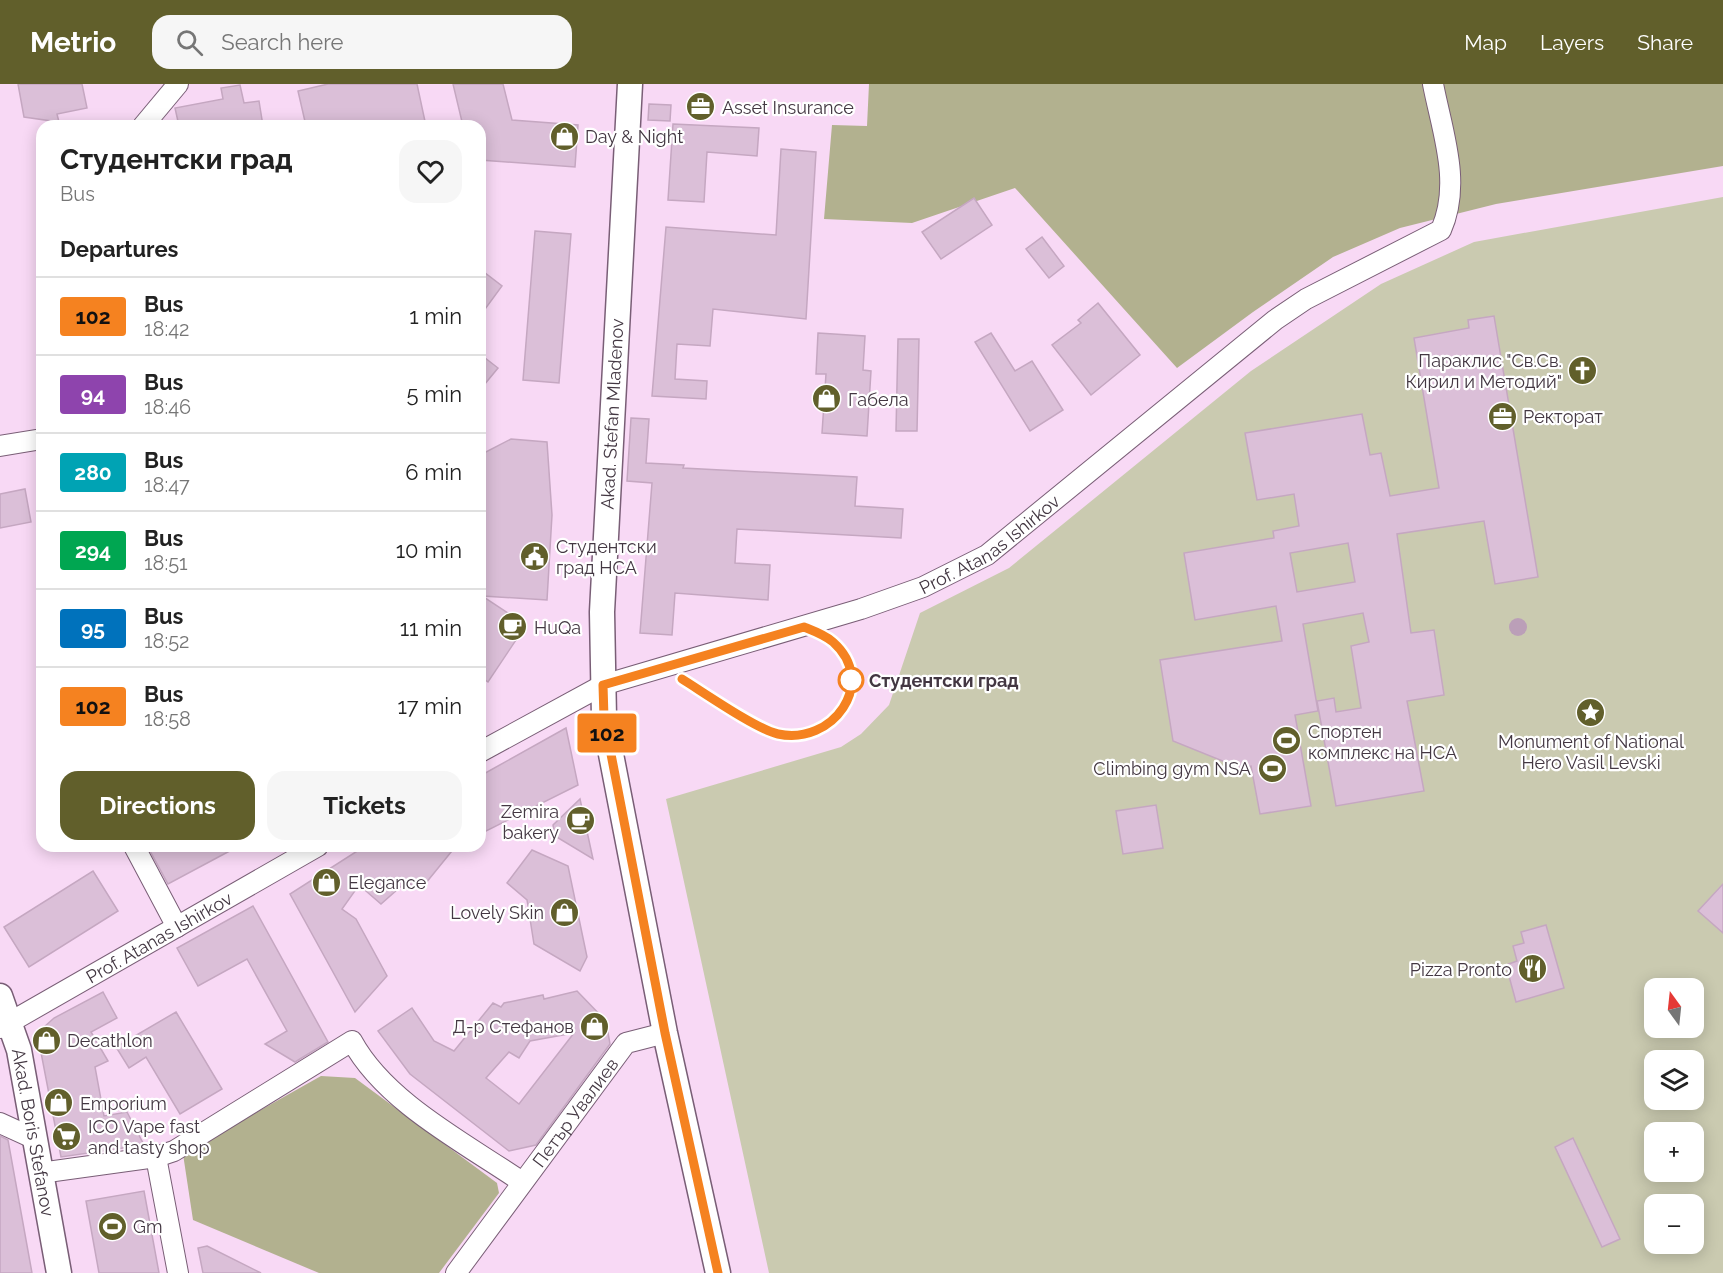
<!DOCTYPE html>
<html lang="en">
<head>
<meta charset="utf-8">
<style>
  body { margin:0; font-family:Raleway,sans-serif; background:#f6f6f6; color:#222; height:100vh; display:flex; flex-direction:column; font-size:22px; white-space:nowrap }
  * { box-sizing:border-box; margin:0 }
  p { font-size:20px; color:#767676 }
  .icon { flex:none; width:33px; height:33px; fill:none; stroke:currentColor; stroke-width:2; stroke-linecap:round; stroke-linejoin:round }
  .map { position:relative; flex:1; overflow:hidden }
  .drawer { position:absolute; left:36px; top:36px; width:450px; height:732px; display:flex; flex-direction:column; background:#fff; border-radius:18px; box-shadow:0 3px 15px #0003 }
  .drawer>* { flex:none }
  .badge { padding:0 12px; border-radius:4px; font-size:21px; line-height:39px }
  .needle { width:39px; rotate:345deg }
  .buttons { position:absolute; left:1644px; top:894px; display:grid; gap:12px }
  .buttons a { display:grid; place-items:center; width:60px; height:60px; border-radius:12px; background:#fff; box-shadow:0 3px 15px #0003; font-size:30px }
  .map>.badge { position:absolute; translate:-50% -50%; box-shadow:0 0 0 3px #fff }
  h2 { padding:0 24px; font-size:22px; line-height:54px }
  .round { display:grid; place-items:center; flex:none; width:63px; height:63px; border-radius:18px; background:#f6f6f6 }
  .head { display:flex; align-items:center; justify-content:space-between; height:102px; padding:0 24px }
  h1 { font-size:28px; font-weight:700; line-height:45px }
  .primary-button { display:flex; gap:12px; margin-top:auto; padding:12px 24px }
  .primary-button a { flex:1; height:69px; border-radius:18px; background:#615f2b; color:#fff; font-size:24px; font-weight:700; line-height:69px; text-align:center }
  .primary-button a+a { background:#f6f6f6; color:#222 }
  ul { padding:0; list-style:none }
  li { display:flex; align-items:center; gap:18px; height:78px; padding:0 24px; border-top:2px solid #e0e0e0 }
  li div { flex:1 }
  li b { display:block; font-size:22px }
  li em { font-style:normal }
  li .badge { min-width:66px; font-weight:700; text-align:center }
  header { display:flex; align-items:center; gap:36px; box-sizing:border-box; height:84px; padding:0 30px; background:#615f2b; color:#fff }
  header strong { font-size:28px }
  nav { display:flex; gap:33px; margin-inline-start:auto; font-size:21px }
  .search { width:420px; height:54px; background:#f6f6f6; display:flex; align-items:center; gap:15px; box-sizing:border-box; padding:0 21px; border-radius:18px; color:#767676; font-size:22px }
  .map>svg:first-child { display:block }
  .green { fill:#cacab0; fill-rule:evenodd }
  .forest { fill:#b2b18f }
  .water { fill:#bb9fb8 }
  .building { fill:#dbbfd8; stroke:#c5a7c1; stroke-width:1.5; fill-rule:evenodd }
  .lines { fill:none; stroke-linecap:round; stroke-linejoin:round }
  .minor-casing { stroke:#795e76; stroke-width:22 }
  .tertiary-casing { stroke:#795e76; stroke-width:27 }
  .minor { stroke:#fff; stroke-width:20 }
  .tertiary { stroke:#fff; stroke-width:24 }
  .line-casing { stroke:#fff; stroke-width:14 }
  .line { stroke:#f58220; stroke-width:9 }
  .stop-dot { fill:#fff; stroke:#f58220; stroke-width:3 }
  .labels { text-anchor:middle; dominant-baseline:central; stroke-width:4.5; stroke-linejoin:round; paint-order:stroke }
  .poi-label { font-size:18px; fill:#433742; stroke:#fff; text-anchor:start }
  .street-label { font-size:18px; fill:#433742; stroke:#fff }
  .stop-label { font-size:18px; font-weight:bold; fill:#433742; stroke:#fff; text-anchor:start }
</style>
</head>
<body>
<header>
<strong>Metrio</strong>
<div class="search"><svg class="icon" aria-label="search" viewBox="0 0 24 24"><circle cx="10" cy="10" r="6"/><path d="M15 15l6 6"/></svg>Search here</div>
<nav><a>Map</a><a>Layers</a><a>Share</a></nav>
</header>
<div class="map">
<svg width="1723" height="1189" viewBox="0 0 1723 1189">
  <rect width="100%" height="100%" fill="#f8d9f5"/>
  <!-- green -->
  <path class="green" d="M 1723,113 L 1723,1189 L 769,1189 L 666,715 L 841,663 L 861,650 L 889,621 L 920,529 L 1009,484 L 1251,287 L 1381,200 L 1474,158 ZM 1654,904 L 1694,904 L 1694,944 L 1654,944 ZM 1654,976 L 1694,976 L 1694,1016 L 1654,1016 ZM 1654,1048 L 1694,1048 L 1694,1088 L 1654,1088 ZM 1654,1120 L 1694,1120 L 1694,1160 L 1654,1160 Z"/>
  <!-- forest -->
  <g class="forest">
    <path d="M 869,0 L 1723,0 L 1723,82 L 1496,120 L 1400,144 L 1333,173 L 1253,228 L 1177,284 L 1015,104 L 912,139 L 824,135 L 832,41 L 867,42 Z"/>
    <path d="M 321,992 L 355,994 L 497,1099 L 499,1109 L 439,1189 L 319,1189 L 193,1136 L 183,1070 Z"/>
  </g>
  <!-- water -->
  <circle class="water" cx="1518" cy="543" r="9"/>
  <!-- building -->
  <g class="building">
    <path d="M 18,0 L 82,0 L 87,24 L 57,30 L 59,38 L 24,33 Z"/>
    <path d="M 328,0 L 417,0 L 426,42 L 306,42 L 298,7 Z"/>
    <path d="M 453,0 L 503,0 L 512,36 L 578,41 L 575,83 L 480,76 L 480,42 L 463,42 Z"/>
    <path d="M 240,1 L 244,19 L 259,17 L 263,42 L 179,42 L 175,24 L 223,15 L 221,4 Z"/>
    <path d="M 649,20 L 671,21 L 670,37 L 648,36 Z"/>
    <path d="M 673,40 L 759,44 L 757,72 L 707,68 L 704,118 L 668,116 Z"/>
    <path d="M 781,65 L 816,68 L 806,235 L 713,225 L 710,262 L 677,260 L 675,295 L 707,297 L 706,315 L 652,312 L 666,143 L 776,151 Z"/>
    <path d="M 974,114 L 992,141 L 941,175 L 922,148 Z"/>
    <path d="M 535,147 L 571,150 L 559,299 L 523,296 Z"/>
    <path d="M 1042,153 L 1064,182 L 1049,194 L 1026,165 Z"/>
    <path d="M 480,185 L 502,202 L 480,232 Z"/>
    <path d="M 1098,219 L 1140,271 L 1091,311 L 1052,261 L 1081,239 L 1078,236 Z"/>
    <path d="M 1494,232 L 1538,493 L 1495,500 L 1484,437 L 1397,450 L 1411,549 L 1434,546 L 1444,611 L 1407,617 L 1424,707 L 1336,722 L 1317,617 L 1334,614 L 1336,628 L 1361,624 L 1351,562 L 1369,558 L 1363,529 L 1303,540 L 1318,627 L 1295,631 L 1311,722 L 1260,730 L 1251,682 L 1240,684 L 1173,657 L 1160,576 L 1282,557 L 1276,522 L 1195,536 L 1184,469 L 1274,454 L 1273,447 L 1299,442 L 1294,410 L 1257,416 L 1245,349 L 1362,330 L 1370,371 L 1381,369 L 1390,412 L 1439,404 L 1414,254 L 1469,244 L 1468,236 ZM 1348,459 L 1355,498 L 1297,508 L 1290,469 Z"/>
    <path d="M 818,249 L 865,252 L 863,286 L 871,287 L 867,352 L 822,349 L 826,290 L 816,290 Z"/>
    <path d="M 991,249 L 1015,287 L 1032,277 L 1063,326 L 1030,347 L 975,258 Z"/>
    <path d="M 898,255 L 919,255 L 917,347 L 896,347 Z"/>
    <path d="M 480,270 L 498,284 L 480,306 Z"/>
    <path d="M 1590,276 L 1597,282 L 1593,291 L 1573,295 L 1570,280 Z"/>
    <path d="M 631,334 L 649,335 L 646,379 L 684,381 L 683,384 L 857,393 L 855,422 L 903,425 L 901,454 L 737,445 L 735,479 L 770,481 L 768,516 L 675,509 L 672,551 L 640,549 L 652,399 L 627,397 Z"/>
    <path d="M 511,355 L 547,358 L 552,431 L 547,516 L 482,512 L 526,541 L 488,598 L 480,592 L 480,371 Z"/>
    <path d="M 25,405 L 31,438 L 0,444 L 0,410 Z"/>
    <path d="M 566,644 L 578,701 L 480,750 L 480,692 Z"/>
    <path d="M 580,715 L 593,775 L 555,752 L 553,741 Z"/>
    <path d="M 1156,721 L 1163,764 L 1123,770 L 1116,727 Z"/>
    <path d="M 154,762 L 239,762 L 168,800 L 149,765 Z"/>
    <path d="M 365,762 L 456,762 L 421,805 L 406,798 L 381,820 L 359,801 L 342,825 L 356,835 L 387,892 L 355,928 L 290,810 Z"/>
    <path d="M 532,766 L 568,782 L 587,873 L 580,887 L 534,860 L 527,816 L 507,799 Z"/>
    <path d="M 93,787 L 118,827 L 29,883 L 4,843 Z"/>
    <path d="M 1723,800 L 1723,849 L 1698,827 Z"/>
    <path d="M 253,822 L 328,958 L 295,978 L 265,960 L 287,947 L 247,875 L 198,902 L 177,864 Z"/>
    <path d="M 1546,841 L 1564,904 L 1516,918 L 1506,881 L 1517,877 L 1513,862 L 1524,859 L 1521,848 Z"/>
    <path d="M 577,907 L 606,937 L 610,960 L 536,1061 L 509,1067 L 410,990 L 378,947 L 412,924 L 434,957 L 454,967 L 493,919 L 501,923 L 504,919 L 543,911 L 544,915 ZM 574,949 L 519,1020 L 486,994 L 509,968 L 519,974 L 530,957 Z"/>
    <path d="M 103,908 L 117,934 L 91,948 L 108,977 L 95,983 L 104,1032 L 127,1028 L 144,1061 L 61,1073 L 39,958 L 42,945 L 54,934 Z"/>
    <path d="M 176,928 L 222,1005 L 180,1030 L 146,973 L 129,984 L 116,963 Z"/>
    <path d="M 0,1052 L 8,1056 L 32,1189 L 0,1189 Z"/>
    <path d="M 1573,1054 L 1620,1155 L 1602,1163 L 1555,1063 Z"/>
    <path d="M 144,1107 L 159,1189 L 99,1189 L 86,1117 Z"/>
    <path d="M 207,1162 L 261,1189 L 203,1189 L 198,1164 Z"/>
  </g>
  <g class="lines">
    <defs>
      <g id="minor">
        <path d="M 143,42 L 178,0"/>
        <path d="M 0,362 L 42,355"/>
        <path id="s1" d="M 480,668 L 603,601 L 861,525 L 923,503 L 987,471 L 1275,236 L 1306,215 L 1441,146 C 1462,99 1442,47 1433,0"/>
        <path d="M 134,762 L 177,843"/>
        <path id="s2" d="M 0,944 L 318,762"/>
        <path d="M 0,1039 L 35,1055"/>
        <path d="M 156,1073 L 178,1189"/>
        <path d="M 40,1089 L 156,1073 L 174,1067 L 352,957 C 385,1018 465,1059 522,1098"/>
        <path id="s3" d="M 456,1189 L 626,959 L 665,949"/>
      </g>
      <g id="tertiary">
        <path d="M 630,0 L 602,528 L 604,634 L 665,949 L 718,1189"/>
        <path id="s4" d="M 0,912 L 19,966 L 59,1189"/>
      </g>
    </defs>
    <!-- minor casing -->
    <use href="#minor" class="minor-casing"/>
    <!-- tertiary casing -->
    <use href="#tertiary" class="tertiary-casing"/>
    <!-- minor -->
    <use href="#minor" class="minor"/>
    <!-- tertiary -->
    <use href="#tertiary" class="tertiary"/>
  </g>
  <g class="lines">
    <defs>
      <path id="line" d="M 682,595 C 703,608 756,645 778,650 C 832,662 879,599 833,558 C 825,551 814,547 804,543 L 603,601 L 604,634 L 665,949 L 718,1189"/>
    </defs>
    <!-- line casing -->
    <use href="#line" class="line-casing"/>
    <!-- line -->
    <use href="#line" class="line"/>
  </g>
  <!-- icons -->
  <defs>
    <symbol id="office-disc" viewBox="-11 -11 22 22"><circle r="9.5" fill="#615f2b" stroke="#fff"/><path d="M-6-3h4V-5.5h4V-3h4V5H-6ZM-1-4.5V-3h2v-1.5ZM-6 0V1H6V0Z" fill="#fff"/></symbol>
    <symbol id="shop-disc" viewBox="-11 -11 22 22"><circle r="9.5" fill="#615f2b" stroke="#fff"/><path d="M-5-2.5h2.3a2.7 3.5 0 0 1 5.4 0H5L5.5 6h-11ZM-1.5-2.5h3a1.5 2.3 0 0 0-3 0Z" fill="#fff"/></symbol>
    <symbol id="church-disc" viewBox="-11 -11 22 22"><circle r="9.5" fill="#615f2b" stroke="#fff"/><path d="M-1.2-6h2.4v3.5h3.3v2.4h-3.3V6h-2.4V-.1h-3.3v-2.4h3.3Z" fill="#fff"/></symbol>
    <symbol id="civic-disc" viewBox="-11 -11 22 22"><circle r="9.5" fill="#615f2b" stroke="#fff"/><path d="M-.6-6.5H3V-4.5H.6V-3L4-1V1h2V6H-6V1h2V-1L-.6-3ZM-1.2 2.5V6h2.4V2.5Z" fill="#fff"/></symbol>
    <symbol id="cafe-disc" viewBox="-11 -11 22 22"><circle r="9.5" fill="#615f2b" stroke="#fff"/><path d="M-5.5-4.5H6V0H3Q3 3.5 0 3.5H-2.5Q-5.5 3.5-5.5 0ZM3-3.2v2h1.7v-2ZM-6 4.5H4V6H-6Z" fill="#fff"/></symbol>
    <symbol id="sight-disc" viewBox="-11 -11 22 22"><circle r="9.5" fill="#615f2b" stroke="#fff"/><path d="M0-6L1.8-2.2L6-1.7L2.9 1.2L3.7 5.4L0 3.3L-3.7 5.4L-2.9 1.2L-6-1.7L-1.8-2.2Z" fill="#fff"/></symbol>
    <symbol id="stadium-disc" viewBox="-11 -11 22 22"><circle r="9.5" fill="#615f2b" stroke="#fff"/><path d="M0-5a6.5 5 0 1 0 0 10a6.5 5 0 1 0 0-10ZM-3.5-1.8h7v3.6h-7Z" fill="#fff"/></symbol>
    <symbol id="restaurant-disc" viewBox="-11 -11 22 22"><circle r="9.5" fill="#615f2b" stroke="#fff"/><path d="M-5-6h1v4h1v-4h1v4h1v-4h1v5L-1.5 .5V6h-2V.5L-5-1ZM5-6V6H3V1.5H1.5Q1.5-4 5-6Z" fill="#fff"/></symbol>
    <symbol id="supermarket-disc" viewBox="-11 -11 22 22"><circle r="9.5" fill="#615f2b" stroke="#fff"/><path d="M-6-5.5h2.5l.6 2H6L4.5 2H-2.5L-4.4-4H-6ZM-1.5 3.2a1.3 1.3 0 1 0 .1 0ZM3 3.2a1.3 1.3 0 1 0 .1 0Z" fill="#fff"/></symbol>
  </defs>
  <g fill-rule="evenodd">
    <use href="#office-disc" x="684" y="6" width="33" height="33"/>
    <use href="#shop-disc" x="548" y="36" width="33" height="33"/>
    <use href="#church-disc" x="1566" y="270" width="33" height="33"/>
    <use href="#shop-disc" x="810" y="298" width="33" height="33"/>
    <use href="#office-disc" x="1486" y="316" width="33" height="33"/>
    <use href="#civic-disc" x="518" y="456" width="33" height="33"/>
    <use href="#cafe-disc" x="496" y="526" width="33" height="33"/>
    <use href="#sight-disc" x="1574" y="612" width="33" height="33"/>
    <use href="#stadium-disc" x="1270" y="640" width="33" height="33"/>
    <use href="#stadium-disc" x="1256" y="668" width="33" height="33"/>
    <use href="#cafe-disc" x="564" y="720" width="33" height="33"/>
    <use href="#shop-disc" x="310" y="782" width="33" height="33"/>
    <use href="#shop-disc" x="548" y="812" width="33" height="33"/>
    <use href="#restaurant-disc" x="1516" y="868" width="33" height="33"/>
    <use href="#shop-disc" x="578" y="926" width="33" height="33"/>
    <use href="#shop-disc" x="30" y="940" width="33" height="33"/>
    <use href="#shop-disc" x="42" y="1002" width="33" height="33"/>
    <use href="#supermarket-disc" x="50" y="1036" width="33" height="33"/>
    <use href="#stadium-disc" x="96" y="1126" width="33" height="33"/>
  </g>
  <!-- markers -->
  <circle class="stop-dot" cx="851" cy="596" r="12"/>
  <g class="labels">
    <!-- poi labels -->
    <g class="poi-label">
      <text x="722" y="23">Asset Insurance</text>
      <text x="585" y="52">Day &amp; Night</text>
      <text x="1562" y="276" text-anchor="end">Параклис "Св.Св.<tspan x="1562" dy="21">Кирил и Методий"</tspan></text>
      <text x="848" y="315">Габела</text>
      <text x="1523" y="332">Ректорат</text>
      <text x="556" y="462">Студентски<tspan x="556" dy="21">град НСА</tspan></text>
      <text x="534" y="543">HuQa</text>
      <text x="1308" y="647">Спортен<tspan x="1308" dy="21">комплекс на НСА</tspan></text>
      <text x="1591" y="657" text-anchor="middle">Monument of National<tspan x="1591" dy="21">Hero Vasil Levski</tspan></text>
      <text x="1251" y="684" text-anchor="end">Climbing gym NSA</text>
      <text x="559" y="727" text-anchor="end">Zemira<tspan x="559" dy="21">bakery</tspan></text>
      <text x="348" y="798">Elegance</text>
      <text x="544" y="828" text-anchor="end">Lovely Skin</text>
      <text x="1512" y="885" text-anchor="end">Pizza Pronto</text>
      <text x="574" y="942" text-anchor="end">Д-р Стефанов</text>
      <text x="67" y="956">Decathlon</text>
      <text x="80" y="1019">Emporium</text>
      <text x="88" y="1042">ICO Vape fast<tspan x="88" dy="21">and tasty shop</tspan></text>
      <text x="133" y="1142">Gm</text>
    </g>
    <!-- street labels -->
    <g class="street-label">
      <text transform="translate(612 330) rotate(-87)">Akad. Stefan Mladenov</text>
      <text stroke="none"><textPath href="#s1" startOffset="554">Prof. Atanas Ishirkov</textPath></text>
      <text stroke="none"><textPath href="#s2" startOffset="183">Prof. Atanas Ishirkov</textPath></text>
      <text stroke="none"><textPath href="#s3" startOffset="200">Петър Увалиев</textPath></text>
      <text stroke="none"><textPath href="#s4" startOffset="141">Akad. Boris Stefanov</textPath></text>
    </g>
    <!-- stop labels -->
    <g class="stop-label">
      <text x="869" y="596">Студентски град</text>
    </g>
  </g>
</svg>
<div class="buttons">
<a><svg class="needle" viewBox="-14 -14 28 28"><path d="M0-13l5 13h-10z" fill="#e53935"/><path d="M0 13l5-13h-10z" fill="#767676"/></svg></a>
<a><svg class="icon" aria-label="layers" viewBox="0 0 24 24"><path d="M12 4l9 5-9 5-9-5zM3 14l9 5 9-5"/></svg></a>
<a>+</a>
<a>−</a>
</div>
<b class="badge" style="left:607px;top:649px;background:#f58220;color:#111">102</b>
<section class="drawer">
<div class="head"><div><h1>Студентски град</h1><p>Bus</p></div><a class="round"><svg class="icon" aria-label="heart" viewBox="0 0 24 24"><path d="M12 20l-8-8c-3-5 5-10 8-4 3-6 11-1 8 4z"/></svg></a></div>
<h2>Departures</h2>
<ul>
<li><span class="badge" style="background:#f58220;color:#111">102</span><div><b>Bus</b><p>18:42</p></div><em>1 min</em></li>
<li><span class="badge" style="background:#8e44ad;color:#fff">94</span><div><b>Bus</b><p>18:46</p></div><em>5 min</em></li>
<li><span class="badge" style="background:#00a3b4;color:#fff">280</span><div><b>Bus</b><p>18:47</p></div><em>6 min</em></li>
<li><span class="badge" style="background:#00a651;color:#fff">294</span><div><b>Bus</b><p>18:51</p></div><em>10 min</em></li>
<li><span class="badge" style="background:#0072bc;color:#fff">95</span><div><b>Bus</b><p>18:52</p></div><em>11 min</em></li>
<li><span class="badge" style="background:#f58220;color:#111">102</span><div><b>Bus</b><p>18:58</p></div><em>17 min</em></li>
</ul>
<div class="primary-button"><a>Directions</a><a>Tickets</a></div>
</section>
</div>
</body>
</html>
